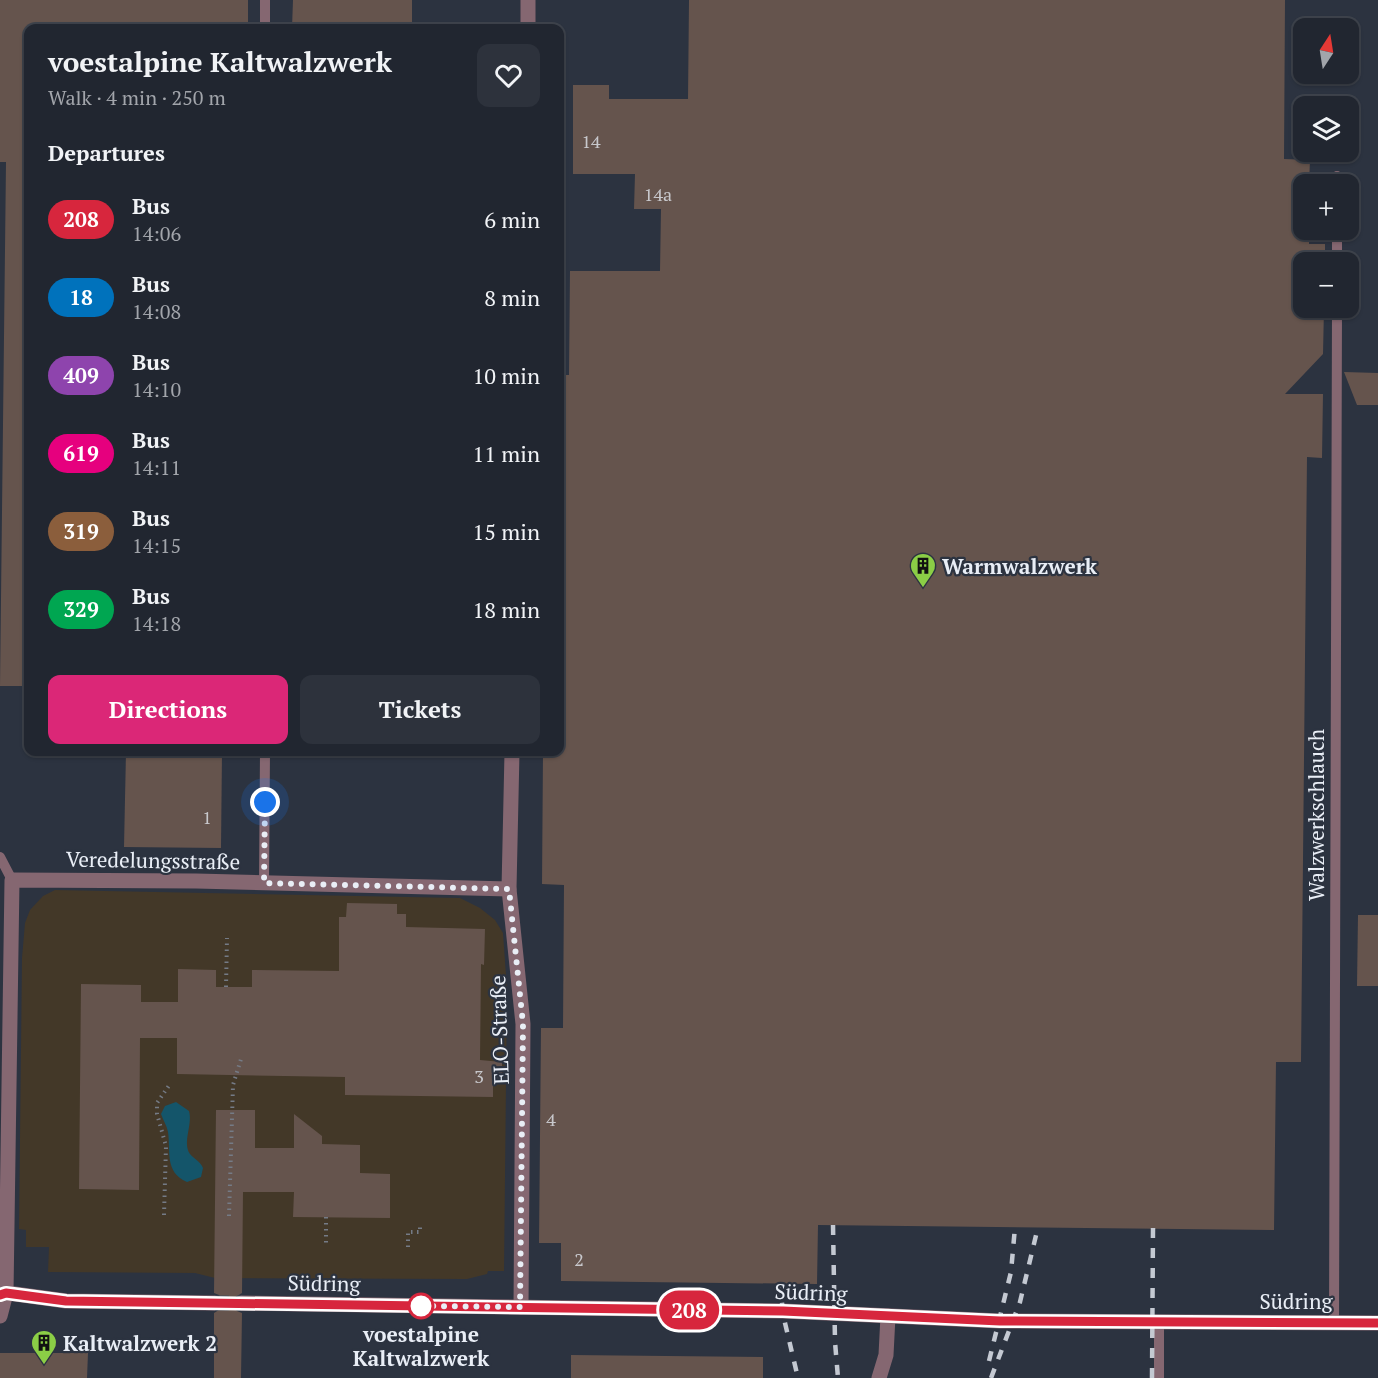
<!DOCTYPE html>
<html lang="en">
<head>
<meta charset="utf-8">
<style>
  body { margin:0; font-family:"PT Serif",serif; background:#2d323c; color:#f1f3f6; height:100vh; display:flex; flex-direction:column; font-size:22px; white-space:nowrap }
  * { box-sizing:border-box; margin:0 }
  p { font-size:20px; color:#a2a5ab }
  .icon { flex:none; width:33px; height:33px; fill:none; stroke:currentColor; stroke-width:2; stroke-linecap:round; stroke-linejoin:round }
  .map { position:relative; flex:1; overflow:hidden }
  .details { position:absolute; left:24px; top:24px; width:540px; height:732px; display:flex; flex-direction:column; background:#212630; border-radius:12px; box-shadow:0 2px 4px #0004,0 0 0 2px #3e434c }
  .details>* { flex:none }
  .badge { padding:0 12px; border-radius:20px; font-size:21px; line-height:39px }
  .needle { width:39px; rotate:12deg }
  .fabs { position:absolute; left:1293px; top:18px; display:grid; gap:12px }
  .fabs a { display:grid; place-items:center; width:66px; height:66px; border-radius:12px; background:#212630; box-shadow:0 2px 4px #0004,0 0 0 2px #3e434c; font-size:30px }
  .you { position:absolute; width:30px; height:30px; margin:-15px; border:4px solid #fff; border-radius:50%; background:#1a73e8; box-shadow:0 0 0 9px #1a73e833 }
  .map>.badge { position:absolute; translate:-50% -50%; box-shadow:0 0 0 3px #fff }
  h2 { padding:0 24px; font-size:22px; line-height:54px }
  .round { display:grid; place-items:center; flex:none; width:63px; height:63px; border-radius:12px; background:#2d323c }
  .overview { display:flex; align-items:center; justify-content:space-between; height:102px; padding:0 24px }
  h1 { font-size:28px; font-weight:700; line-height:45px }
  .cta { display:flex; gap:12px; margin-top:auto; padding:12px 24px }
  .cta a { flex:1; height:69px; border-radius:12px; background:#db2777; color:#fff; font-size:24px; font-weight:700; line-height:69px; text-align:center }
  .cta a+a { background:#2d323c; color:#f1f3f6 }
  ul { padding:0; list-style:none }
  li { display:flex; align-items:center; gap:18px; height:78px; padding:0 24px }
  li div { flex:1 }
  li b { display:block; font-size:22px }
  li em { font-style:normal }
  li .badge { min-width:66px; font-weight:700; text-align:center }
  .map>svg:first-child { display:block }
  .commercial { fill:#433828 }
  .water { fill:#14556a }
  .building { fill:#65544d }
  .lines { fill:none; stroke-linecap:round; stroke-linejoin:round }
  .minor-tunnel { stroke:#484f5b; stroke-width:15; stroke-dasharray:15 8; stroke-linecap:butt }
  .path { stroke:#757b86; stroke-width:4; stroke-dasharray:1.5 4.5; stroke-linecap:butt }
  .service { stroke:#856771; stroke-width:10 }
  .minor { stroke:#856771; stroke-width:15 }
  .rail { stroke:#c4c9d2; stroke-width:4.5; stroke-dasharray:10 10; stroke-linecap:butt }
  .line-casing { stroke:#fff; stroke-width:14 }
  .line { stroke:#d7263d; stroke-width:9 }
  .walk { stroke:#e9eef6; stroke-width:6; stroke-dasharray:0 10.8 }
  .stop-dot { fill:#fff; stroke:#d7263d; stroke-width:3 }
  .labels { text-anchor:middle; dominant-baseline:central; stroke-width:4.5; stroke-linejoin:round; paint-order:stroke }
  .number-label { font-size:18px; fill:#c8c8cc }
  .poi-label { font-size:21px; font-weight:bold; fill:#e9eef6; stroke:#2c3340; text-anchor:start }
  .street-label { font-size:21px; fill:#e9eef6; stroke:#2c3340 }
  .stop-label { font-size:21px; font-weight:bold; fill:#e9eef6; stroke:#2c3340 }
</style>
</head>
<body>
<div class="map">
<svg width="1378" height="1378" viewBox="0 0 1378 1378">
  <rect width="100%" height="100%" fill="#2c3340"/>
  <!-- commercial -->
  <path class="commercial" d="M 55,890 L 460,898 L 480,908 L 495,920 L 503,933 L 507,990 L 504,1271 L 488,1271 L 487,1274 L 467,1279 L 215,1278 L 195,1273 L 48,1272 L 49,1247 L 26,1247 L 26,1230 L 19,1229 L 22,958 L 25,923 L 30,910 L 43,896 Z"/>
  <!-- water -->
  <path class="water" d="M 176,1102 L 189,1111 C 193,1125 182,1142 190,1154 C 194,1159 200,1161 203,1168 L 201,1177 L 187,1182 C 164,1172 171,1151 168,1132 C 167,1126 163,1120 161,1114 L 165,1106 Z"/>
  <!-- building -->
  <g class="building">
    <path d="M 0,0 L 248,0 L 248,28 L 28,28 L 28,686 L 0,686 L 6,162 L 0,162 Z"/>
    <path d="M 293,0 L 412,0 L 412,28 L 292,28 Z"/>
    <path d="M 689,0 L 1285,0 L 1284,159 L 1310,160 L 1309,184 L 1304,184 L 1304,230 L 1309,230 L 1309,244 L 1325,244 L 1325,262 L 1304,262 L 1304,308 L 1324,308 L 1323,354 L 1285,394 L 1323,394 L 1322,458 L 1307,457 L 1301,1062 L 1276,1062 L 1274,1230 L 818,1225 L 817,1284 L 561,1281 L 561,1243 L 539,1243 L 541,1028 L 563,1028 L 564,885 L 542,884 L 543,752 L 560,752 L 560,375 L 569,375 L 570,271 L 660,271 L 661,209 L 634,209 L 635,174 L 573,174 L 573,85 L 609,85 L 609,99 L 688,99 Z"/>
    <path d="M 1344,372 L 1378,373 L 1378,405 L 1357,405 Z"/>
    <path d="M 126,752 L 222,752 L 221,848 L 124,847 Z"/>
    <path d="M 347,903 L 397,904 L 397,914 L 406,914 L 406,927 L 485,929 L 484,965 L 481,964 L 480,1060 L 502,1062 L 502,1081 L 493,1081 L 493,1097 L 345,1095 L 345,1077 L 177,1074 L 177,1038 L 140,1038 L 139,1190 L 79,1189 L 81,984 L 141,985 L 141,1002 L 178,1002 L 178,969 L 216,970 L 216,987 L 252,987 L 252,970 L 339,971 L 339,917 L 346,917 Z"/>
    <path d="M 1358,915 L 1378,915 L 1378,986 L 1357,986 Z"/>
    <path d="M 216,1110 L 255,1110 L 255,1148 L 294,1148 L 294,1114 L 322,1136 L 322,1144 L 360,1145 L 360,1173 L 390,1174 L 390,1218 L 293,1217 L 294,1192 L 243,1192 L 242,1293 L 234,1298 L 232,1303 L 237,1311 L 242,1313 L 241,1378 L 214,1378 L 214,1313 L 222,1308 L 224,1303 L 219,1295 L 214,1293 Z"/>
    <path d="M 0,1353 L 88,1353 L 87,1378 L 0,1378 Z"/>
    <path d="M 571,1355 L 763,1357 L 763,1378 L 571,1378 Z"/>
  </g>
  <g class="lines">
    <!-- minor-tunnel -->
    <path class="minor-tunnel" d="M 214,1303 L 242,1303"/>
    <!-- path -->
    <g class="path">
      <path d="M 226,987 L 227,938"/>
      <path d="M 164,1215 L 166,1146 L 157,1114 L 157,1103 L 170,1084"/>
      <path d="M 229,1216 L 233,1085 L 241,1059"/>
      <path d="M 326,1217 L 326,1247"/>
      <path d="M 408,1247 L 408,1232 L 420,1232 L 420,1224"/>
    </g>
    <!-- service -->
    <g class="service">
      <path d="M 265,28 L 265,0"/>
      <path d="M 1337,184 L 1337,176"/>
      <path d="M 1337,262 L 1337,230"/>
      <path d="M 0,857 L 12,880"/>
      <path d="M 264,883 L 265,752"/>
      <path d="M 1159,1322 L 1159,1378"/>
      <path d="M 1334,1323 L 1337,308"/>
    </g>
    <!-- minor -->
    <g class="minor">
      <path d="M 528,28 L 528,0"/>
      <path d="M 512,752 L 509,889 L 523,1024 L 521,1307"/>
      <path d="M 0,1292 L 66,1301 L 214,1303"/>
      <path d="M 242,1303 L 783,1311 L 1000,1321 L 1378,1323"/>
      <path d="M 0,1316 L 6,1293 L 12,880 L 196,881 L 509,889"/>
      <path d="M 879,1378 L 886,1355 L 888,1316"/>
    </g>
    <!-- rail -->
    <g class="rail">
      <path d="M 833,1225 L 835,1342 L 838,1378"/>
      <path d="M 779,1283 L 785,1323 L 798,1378"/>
      <path d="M 989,1361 L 1011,1272 L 1015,1227"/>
      <path d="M 991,1378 L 1020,1302 L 1038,1227"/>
      <path d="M 1152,1378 L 1153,1228"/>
    </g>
  </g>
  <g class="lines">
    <defs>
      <path id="line" d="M 0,1295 L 6,1293 L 66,1301 L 783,1311 L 1000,1321 L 1378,1323"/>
    </defs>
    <!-- line casing -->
    <use href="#line" class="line-casing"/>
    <!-- line -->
    <use href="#line" class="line"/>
    <!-- walk -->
    <path class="walk" d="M 265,802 L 264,883 L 509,889 L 523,1024 L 520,1307 L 421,1306"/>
  </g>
  <!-- icons -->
  <defs>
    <symbol id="building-pin" viewBox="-11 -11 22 30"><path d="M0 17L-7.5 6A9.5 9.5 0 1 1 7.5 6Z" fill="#8bce46" stroke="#2c3340"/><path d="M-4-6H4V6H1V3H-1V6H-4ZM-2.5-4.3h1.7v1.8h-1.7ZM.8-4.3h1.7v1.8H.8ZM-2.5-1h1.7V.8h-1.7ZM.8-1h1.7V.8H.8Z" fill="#111"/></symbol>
  </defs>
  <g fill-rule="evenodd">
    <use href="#building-pin" x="908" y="551" width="30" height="40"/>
    <use href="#building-pin" x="29" y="1328" width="30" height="40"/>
  </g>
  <!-- markers -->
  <circle class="stop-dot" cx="421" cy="1306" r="12"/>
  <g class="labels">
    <!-- number labels -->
    <g class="number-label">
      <text x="591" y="141">14</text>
      <text x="658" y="194">14a</text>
      <text x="207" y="817">1</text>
      <text x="479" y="1076">3</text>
      <text x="551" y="1119">4</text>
      <text x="579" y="1259">2</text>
    </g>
    <!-- poi labels -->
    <g class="poi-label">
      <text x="942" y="566">Warmwalzwerk</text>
      <text x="63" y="1343">Kaltwalzwerk 2</text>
    </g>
    <!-- street labels -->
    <g class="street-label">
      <text transform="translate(1316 815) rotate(-90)">Walzwerkschlauch</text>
      <text transform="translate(153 860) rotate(1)">Veredelungsstraße</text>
      <text transform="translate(499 1030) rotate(-92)">ELO-Straße</text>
      <text transform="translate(324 1283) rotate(1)">Südring</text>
      <text transform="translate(811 1292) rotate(2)">Südring</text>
      <text x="1296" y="1301">Südring</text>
    </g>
    <!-- stop labels -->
    <g class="stop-label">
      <text x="421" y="1334">voestalpine<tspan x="421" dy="24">Kaltwalzwerk</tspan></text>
    </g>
  </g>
</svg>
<div class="fabs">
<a><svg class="needle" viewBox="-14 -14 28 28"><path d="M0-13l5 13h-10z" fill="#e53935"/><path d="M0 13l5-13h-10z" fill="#a2a5ab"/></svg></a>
<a><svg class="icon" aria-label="layers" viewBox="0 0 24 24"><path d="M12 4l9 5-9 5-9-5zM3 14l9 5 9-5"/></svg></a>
<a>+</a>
<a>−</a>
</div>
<div class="you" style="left:265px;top:802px"></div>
<b class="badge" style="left:689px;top:1310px;background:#d7263d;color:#fff">208</b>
<section class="details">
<div class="overview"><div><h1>voestalpine Kaltwalzwerk</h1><p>Walk · 4 min · 250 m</p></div><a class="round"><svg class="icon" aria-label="heart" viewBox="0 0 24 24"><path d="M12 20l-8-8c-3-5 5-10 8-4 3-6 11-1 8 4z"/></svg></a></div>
<h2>Departures</h2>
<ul>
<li><span class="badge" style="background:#d7263d;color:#fff">208</span><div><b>Bus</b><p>14:06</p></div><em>6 min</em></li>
<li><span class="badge" style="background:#0072bc;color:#fff">18</span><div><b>Bus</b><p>14:08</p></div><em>8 min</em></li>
<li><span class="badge" style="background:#8e44ad;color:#fff">409</span><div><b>Bus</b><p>14:10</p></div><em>10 min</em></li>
<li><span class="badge" style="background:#e6007e;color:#fff">619</span><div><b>Bus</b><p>14:11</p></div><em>11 min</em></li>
<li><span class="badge" style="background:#8b5e3c;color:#fff">319</span><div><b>Bus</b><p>14:15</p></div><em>15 min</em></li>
<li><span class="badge" style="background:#00a651;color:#fff">329</span><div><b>Bus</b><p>14:18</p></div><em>18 min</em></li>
</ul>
<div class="cta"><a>Directions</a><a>Tickets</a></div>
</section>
</div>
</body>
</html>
